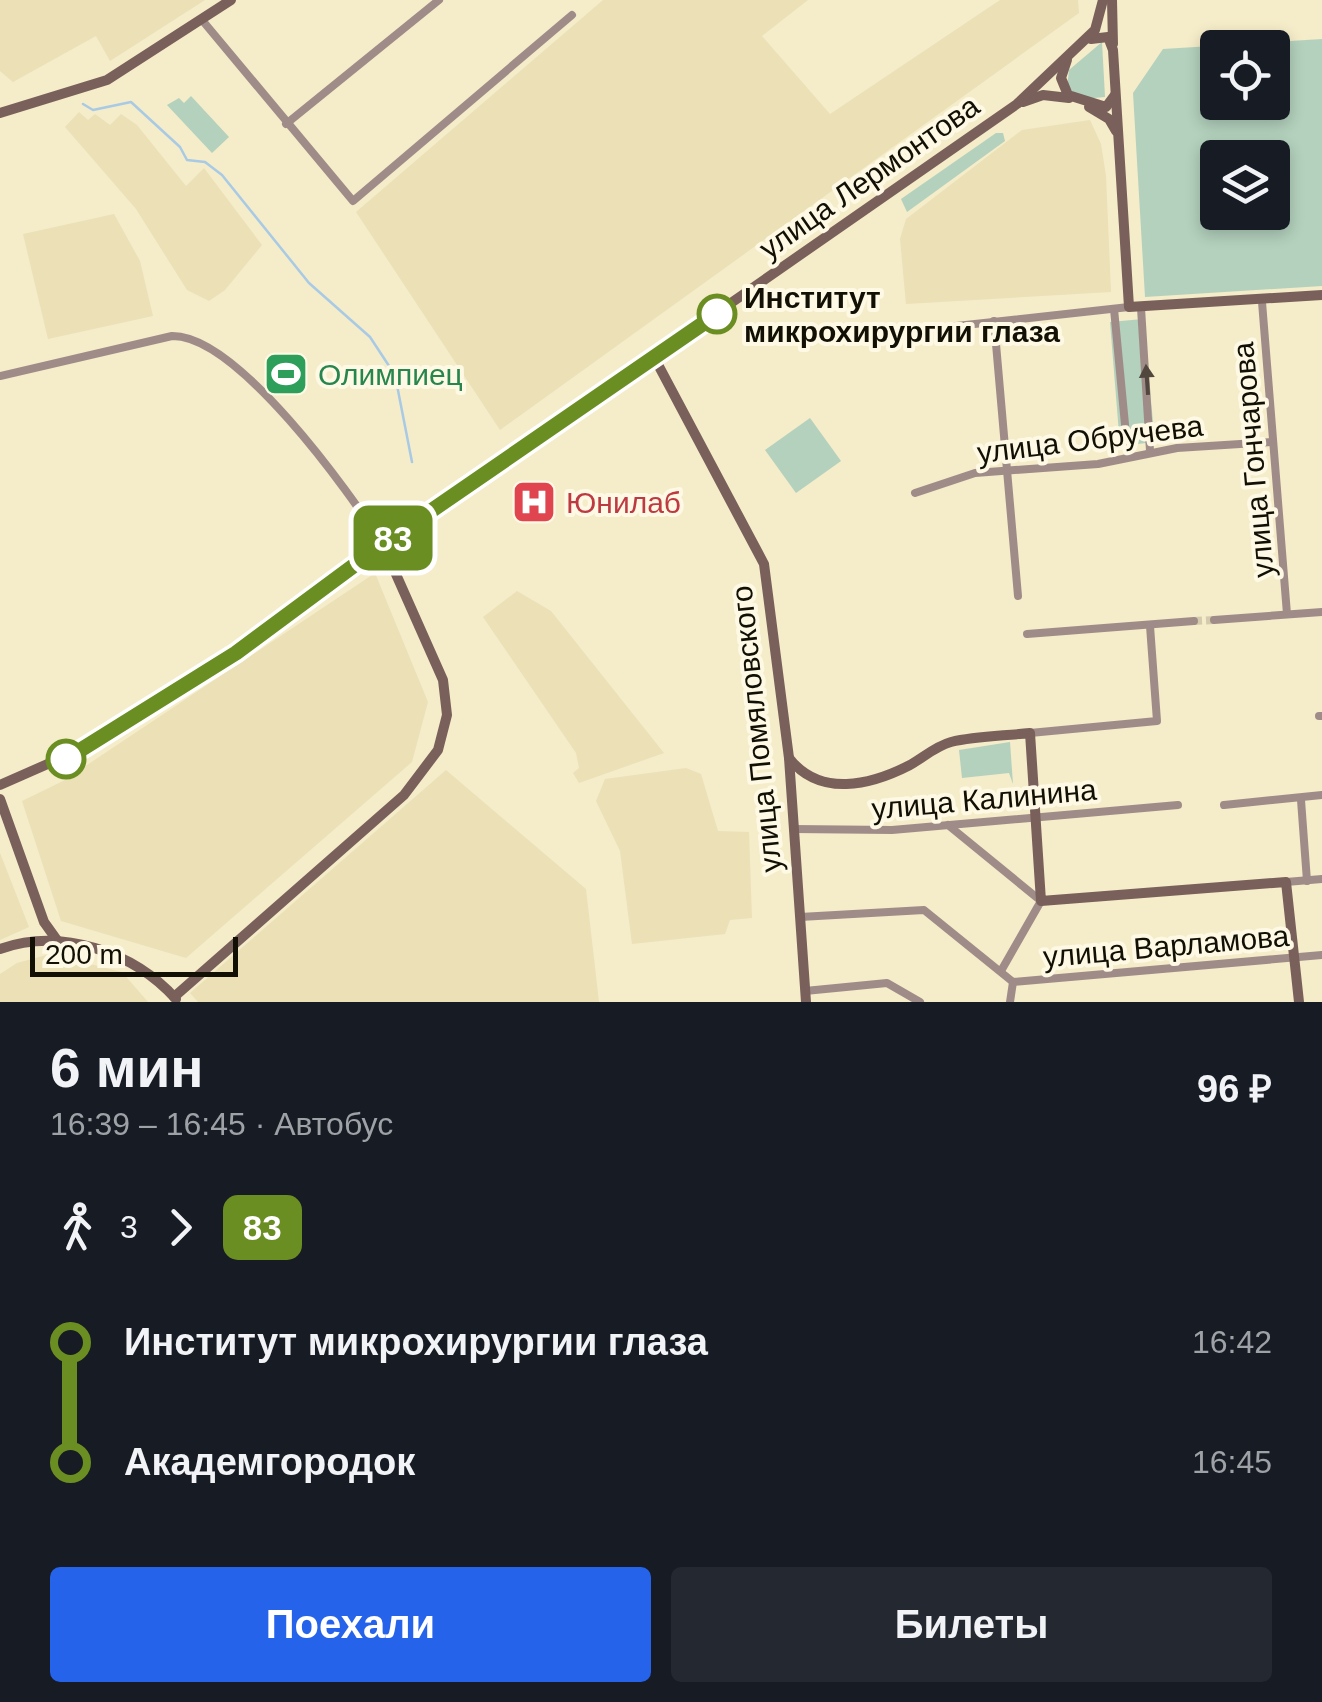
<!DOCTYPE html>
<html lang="ru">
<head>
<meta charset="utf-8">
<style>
  body { margin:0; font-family:Arial,sans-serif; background:#242831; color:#f1f3f6; height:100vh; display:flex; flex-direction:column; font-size:38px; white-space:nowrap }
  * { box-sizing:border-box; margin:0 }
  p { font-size:32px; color:#9ea1a6 }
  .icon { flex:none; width:55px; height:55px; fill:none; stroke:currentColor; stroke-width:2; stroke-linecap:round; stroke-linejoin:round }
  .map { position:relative; height:1002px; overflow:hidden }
  .side { display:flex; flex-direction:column; background:#171b24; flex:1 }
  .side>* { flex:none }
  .badge { padding:0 20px; border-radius:15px; font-size:35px; line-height:65px }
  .buttons { position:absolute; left:1200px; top:30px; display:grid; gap:20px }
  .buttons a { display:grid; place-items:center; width:90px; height:90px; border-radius:10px; background:#171b24; box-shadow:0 5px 15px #0003; font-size:50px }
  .scale { position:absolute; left:30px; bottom:25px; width:208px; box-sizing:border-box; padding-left:10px; border:5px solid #120f04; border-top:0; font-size:28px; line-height:35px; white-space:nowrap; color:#120f04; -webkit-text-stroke:8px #fef9e4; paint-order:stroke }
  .map>.badge { position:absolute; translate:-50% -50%; box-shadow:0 0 0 5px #fff }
  .legs { display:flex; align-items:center; gap:15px; height:110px; padding:0 50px; font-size:32px }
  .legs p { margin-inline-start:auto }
  .overview { display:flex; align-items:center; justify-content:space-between; height:170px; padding:0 50px }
  h1 { font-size:55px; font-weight:600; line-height:75px }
  .primary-button { display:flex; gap:20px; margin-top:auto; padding:20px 50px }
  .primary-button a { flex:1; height:115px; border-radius:10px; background:#2563eb; color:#fff; font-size:40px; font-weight:600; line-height:115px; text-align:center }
  .primary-button a+a { background:#242831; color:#f1f3f6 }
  ul { padding:0 50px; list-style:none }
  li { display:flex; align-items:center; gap:35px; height:120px; font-size:38px }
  li i { display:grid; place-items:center; width:15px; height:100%; margin:0 12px; background:currentColor }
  li i::after { content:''; width:25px; height:25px; margin:-12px; border:8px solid; border-radius:50%; background:#171b24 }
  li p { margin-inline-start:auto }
  li:first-child i { background:linear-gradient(#0000 50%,currentColor 0) }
  li:last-child i { background:linear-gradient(currentColor 50%,#0000 0) }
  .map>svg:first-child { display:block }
  .built { fill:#ebe0b6 }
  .green { fill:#b3d1bd; fill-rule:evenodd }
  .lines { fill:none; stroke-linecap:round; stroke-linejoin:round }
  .stream { stroke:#a8cae5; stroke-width:2.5 }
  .street-tunnel { stroke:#d3cbab; stroke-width:8; stroke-dasharray:8 4; stroke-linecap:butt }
  .street { stroke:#9f8c88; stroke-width:8 }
  .secondary { stroke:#7a605a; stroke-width:10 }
  .oneway { fill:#51473f }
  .line-1-casing { stroke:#fff; stroke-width:22 }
  .line-1 { stroke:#6b8e23; stroke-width:15 }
  .stop-1-dot { fill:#fff; stroke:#6b8e23; stroke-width:5 }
  .labels { text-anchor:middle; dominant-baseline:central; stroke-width:8; stroke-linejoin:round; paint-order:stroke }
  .street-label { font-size:30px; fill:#120f04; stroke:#fef9e4 }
  .stop-label { font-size:30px; font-weight:bold; fill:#120f04; stroke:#fef9e4; text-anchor:start }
  .leisure-label { font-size:30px; fill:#27864d; stroke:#fef9e4; text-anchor:start }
  .health-label { font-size:30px; fill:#be3a42; stroke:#fef9e4; text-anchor:start }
</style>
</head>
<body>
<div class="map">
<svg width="1322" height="1002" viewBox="0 0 1322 1002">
  <rect width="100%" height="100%" fill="#f5ecc9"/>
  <!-- built -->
  <g class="built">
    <path d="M 0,0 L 205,0 L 110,61 L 96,36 L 13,82 L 0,71 Z"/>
    <path d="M 603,0 L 808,0 L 762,36 L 830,114 L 1000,0 L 1078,0 L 1079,13 L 500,430 L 356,212 Z"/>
    <path d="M 79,112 L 88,120 L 95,114 L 110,125 L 121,114 L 137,125 L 186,186 L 204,168 L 262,245 L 225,290 L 209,301 L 187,290 L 136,209 L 65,127 Z"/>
    <path d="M 1090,120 L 1101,144 L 1106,176 L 1111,292 L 906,304 L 900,239 L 906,219 L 1022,130 Z"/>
    <path d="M 114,214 L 140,261 L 153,316 L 48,339 L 23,234 Z"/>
    <path d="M 375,573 L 428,702 L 412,762 L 186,958 L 61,921 L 22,801 L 63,781 Z"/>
    <path d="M 517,591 L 551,611 L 664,753 L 579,783 L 573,773 L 579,768 L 576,753 L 483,617 Z"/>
    <path d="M 686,768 L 701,774 L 718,831 L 749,832 L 752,918 L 730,920 L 725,934 L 632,944 L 620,851 L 596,801 L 605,779 Z"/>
    <path d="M 446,770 L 586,889 L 599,1002 L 198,1002 L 190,993 Z"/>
    <path d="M 0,853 L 29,927 L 0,940 Z"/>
    <path d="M 50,954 L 122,972 L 148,1002 L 0,1002 L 0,974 L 17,963 Z"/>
  </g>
  <!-- green -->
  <g class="green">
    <path d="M 1322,39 L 1322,286 L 1145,297 L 1133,93 L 1163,49 ZM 1218,48 L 1272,48 L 1272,102 L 1218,102 ZM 1218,158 L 1272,158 L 1272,212 L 1218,212 Z"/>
    <path d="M 1102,42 L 1105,97 L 1082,99 L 1067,87 L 1069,70 Z"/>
    <path d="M 191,96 L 229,137 L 212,153 L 167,105 L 179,98 L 184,103 Z"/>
    <path d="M 996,133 L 1003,133 L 1005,141 L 907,212 L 901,199 Z"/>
    <path d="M 1143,319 L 1155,442 L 1120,446 L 1110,322 Z"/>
    <path d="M 810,418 L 841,461 L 796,493 L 765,450 Z"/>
    <path d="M 1010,742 L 1013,784 L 1009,773 L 962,778 L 959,750 Z"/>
  </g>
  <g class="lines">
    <!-- stream -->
    <path class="stream" d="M 83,104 L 93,110 L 131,102 L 180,147 L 187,160 L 205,162 L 222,175 L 309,283 L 370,337 L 395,375 L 412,462"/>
    <!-- street-tunnel -->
    <path class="street-tunnel" d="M 1194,621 L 1214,620"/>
    <!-- street -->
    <g class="street">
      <path d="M 202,20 L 353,201 L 572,15"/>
      <path d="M 286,124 L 439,0"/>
      <path d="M 1262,302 L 1287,614"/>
      <path d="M 1141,308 L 1150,451"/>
      <path d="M 1114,309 L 1128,456"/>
      <path d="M 994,321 L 1018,596"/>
      <path d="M 883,334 L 1129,307"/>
      <path d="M 0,376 L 172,336 C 237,335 349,491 383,545"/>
      <path d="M 915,493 L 975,473 L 1098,464 L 1177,448 L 1273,442"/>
      <path d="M 1214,620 L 1322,612"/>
      <path d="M 1027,634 L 1194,621"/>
      <path d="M 1319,716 L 1322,716"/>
      <path d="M 1030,733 L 1157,721 L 1150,626"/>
      <path d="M 1301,800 L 1307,881"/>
      <path d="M 1224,805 L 1322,795"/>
      <path d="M 948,825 L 1041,901 L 1001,971"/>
      <path d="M 793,829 L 892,830 L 1178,805"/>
      <path d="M 1286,882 L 1322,879"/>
      <path d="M 800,917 L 924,910 L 1013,982 L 1322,955"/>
      <path d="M 805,991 L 887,983 L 920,1002"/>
      <path d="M 1010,1002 L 1013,982"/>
    </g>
    <!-- secondary -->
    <g class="secondary">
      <path d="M 1112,0 L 1113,44"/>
      <path d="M 1091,39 L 1108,37 L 1113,50 L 1129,307 L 1322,295"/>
      <path d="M 1067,60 L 1061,78 L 1068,95 L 1106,107 L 1115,95"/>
      <path d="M 1023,102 L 1043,95 L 1069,98"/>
      <path d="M 1089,107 L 1109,119 L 1116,131"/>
      <path d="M 0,113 L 107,80 L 231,0"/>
      <path d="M 654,357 L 764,564 L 789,758 L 806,1002"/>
      <path d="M 789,758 C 820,798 871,785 910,765 C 924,757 936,746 951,742 C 976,736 1004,736 1030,733 L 1041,901 L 1286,882 L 1299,1002"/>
      <path d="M 0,785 L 93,744 L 236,653 L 383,545 L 1017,104 L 1095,30 L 1103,0"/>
      <path d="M 0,799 L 44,922 L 59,943"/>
      <path d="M 0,949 C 61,927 134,952 176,999"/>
      <path d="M 174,997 L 404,795 L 438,750 L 447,715 L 443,680 L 383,545"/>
    </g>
  </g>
  <!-- one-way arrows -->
  <defs><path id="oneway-solid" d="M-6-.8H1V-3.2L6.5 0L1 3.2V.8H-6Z" transform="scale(2.5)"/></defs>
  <use class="oneway" href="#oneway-solid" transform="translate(1147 380) rotate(-94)"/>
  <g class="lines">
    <defs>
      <path id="line-1" d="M 66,759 L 236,653 L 383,544 L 717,314"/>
    </defs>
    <!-- line-1 casing -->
    <use href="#line-1" class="line-1-casing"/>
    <!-- line-1 -->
    <use href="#line-1" class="line-1"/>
  </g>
  <!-- icons -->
  <defs>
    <symbol id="stadium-square" viewBox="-11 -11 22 22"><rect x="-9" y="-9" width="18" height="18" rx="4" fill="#2e9e5b" stroke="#fef9e4"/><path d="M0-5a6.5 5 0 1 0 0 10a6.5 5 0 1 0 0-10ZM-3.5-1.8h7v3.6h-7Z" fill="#fff"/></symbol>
    <symbol id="hospital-square" viewBox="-11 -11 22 22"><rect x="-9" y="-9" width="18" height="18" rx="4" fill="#e0444e" stroke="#fef9e4"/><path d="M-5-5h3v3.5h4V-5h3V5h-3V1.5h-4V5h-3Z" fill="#fff"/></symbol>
  </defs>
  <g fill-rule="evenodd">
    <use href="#stadium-square" x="261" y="349" width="50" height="50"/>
    <use href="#hospital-square" x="509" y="477" width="50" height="50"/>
  </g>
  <!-- markers -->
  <g class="stop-1-dot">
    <circle cx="717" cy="314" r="18"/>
    <circle cx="66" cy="759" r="18"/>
  </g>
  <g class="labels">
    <!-- street labels -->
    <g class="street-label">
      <text transform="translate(869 177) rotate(-35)">улица Лермонтова</text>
      <text transform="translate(1090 439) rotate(-7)">улица Обручева</text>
      <text transform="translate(1253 460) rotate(-95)">улица Гончарова</text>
      <text transform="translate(756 729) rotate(-96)">улица Помяловского</text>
      <text transform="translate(984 799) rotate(-5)">улица Калинина</text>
      <text transform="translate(1166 946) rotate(-5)">улица Варламова</text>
    </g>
    <!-- stop labels -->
    <g class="stop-label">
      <text x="744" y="297">Институт<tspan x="744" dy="34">микрохирургии глаза</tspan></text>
    </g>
    <!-- leisure labels -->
    <g class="leisure-label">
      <text x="318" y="374">Олимпиец</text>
    </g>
    <!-- health labels -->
    <g class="health-label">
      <text x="566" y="502">Юнилаб</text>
    </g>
  </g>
</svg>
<div class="buttons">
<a><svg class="icon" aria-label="locate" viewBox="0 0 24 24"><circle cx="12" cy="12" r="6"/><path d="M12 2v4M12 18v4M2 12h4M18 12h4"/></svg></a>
<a><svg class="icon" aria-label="layers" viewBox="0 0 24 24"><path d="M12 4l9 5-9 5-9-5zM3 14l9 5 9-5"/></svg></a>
</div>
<div class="scale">200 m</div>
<b class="badge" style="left:393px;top:538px;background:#6b8e23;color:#fff">83</b>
</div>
<section class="side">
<div class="overview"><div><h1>6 мин</h1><p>16:39 – 16:45 · Автобус</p></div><b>96 ₽</b></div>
<div class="legs"><svg class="icon" aria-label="walk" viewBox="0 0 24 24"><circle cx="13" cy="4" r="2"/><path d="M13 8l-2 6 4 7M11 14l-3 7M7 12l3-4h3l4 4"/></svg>3<svg class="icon" aria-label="forward" viewBox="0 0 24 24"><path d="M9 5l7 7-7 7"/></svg><b class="badge" style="background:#6b8e23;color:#fff">83</b></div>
<ul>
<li><i style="color:#6b8e23"></i><b>Институт микрохирургии глаза</b><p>16:42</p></li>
<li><i style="color:#6b8e23"></i><b>Академгородок</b><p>16:45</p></li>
</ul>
<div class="primary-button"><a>Поехали</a><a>Билеты</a></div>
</section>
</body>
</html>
